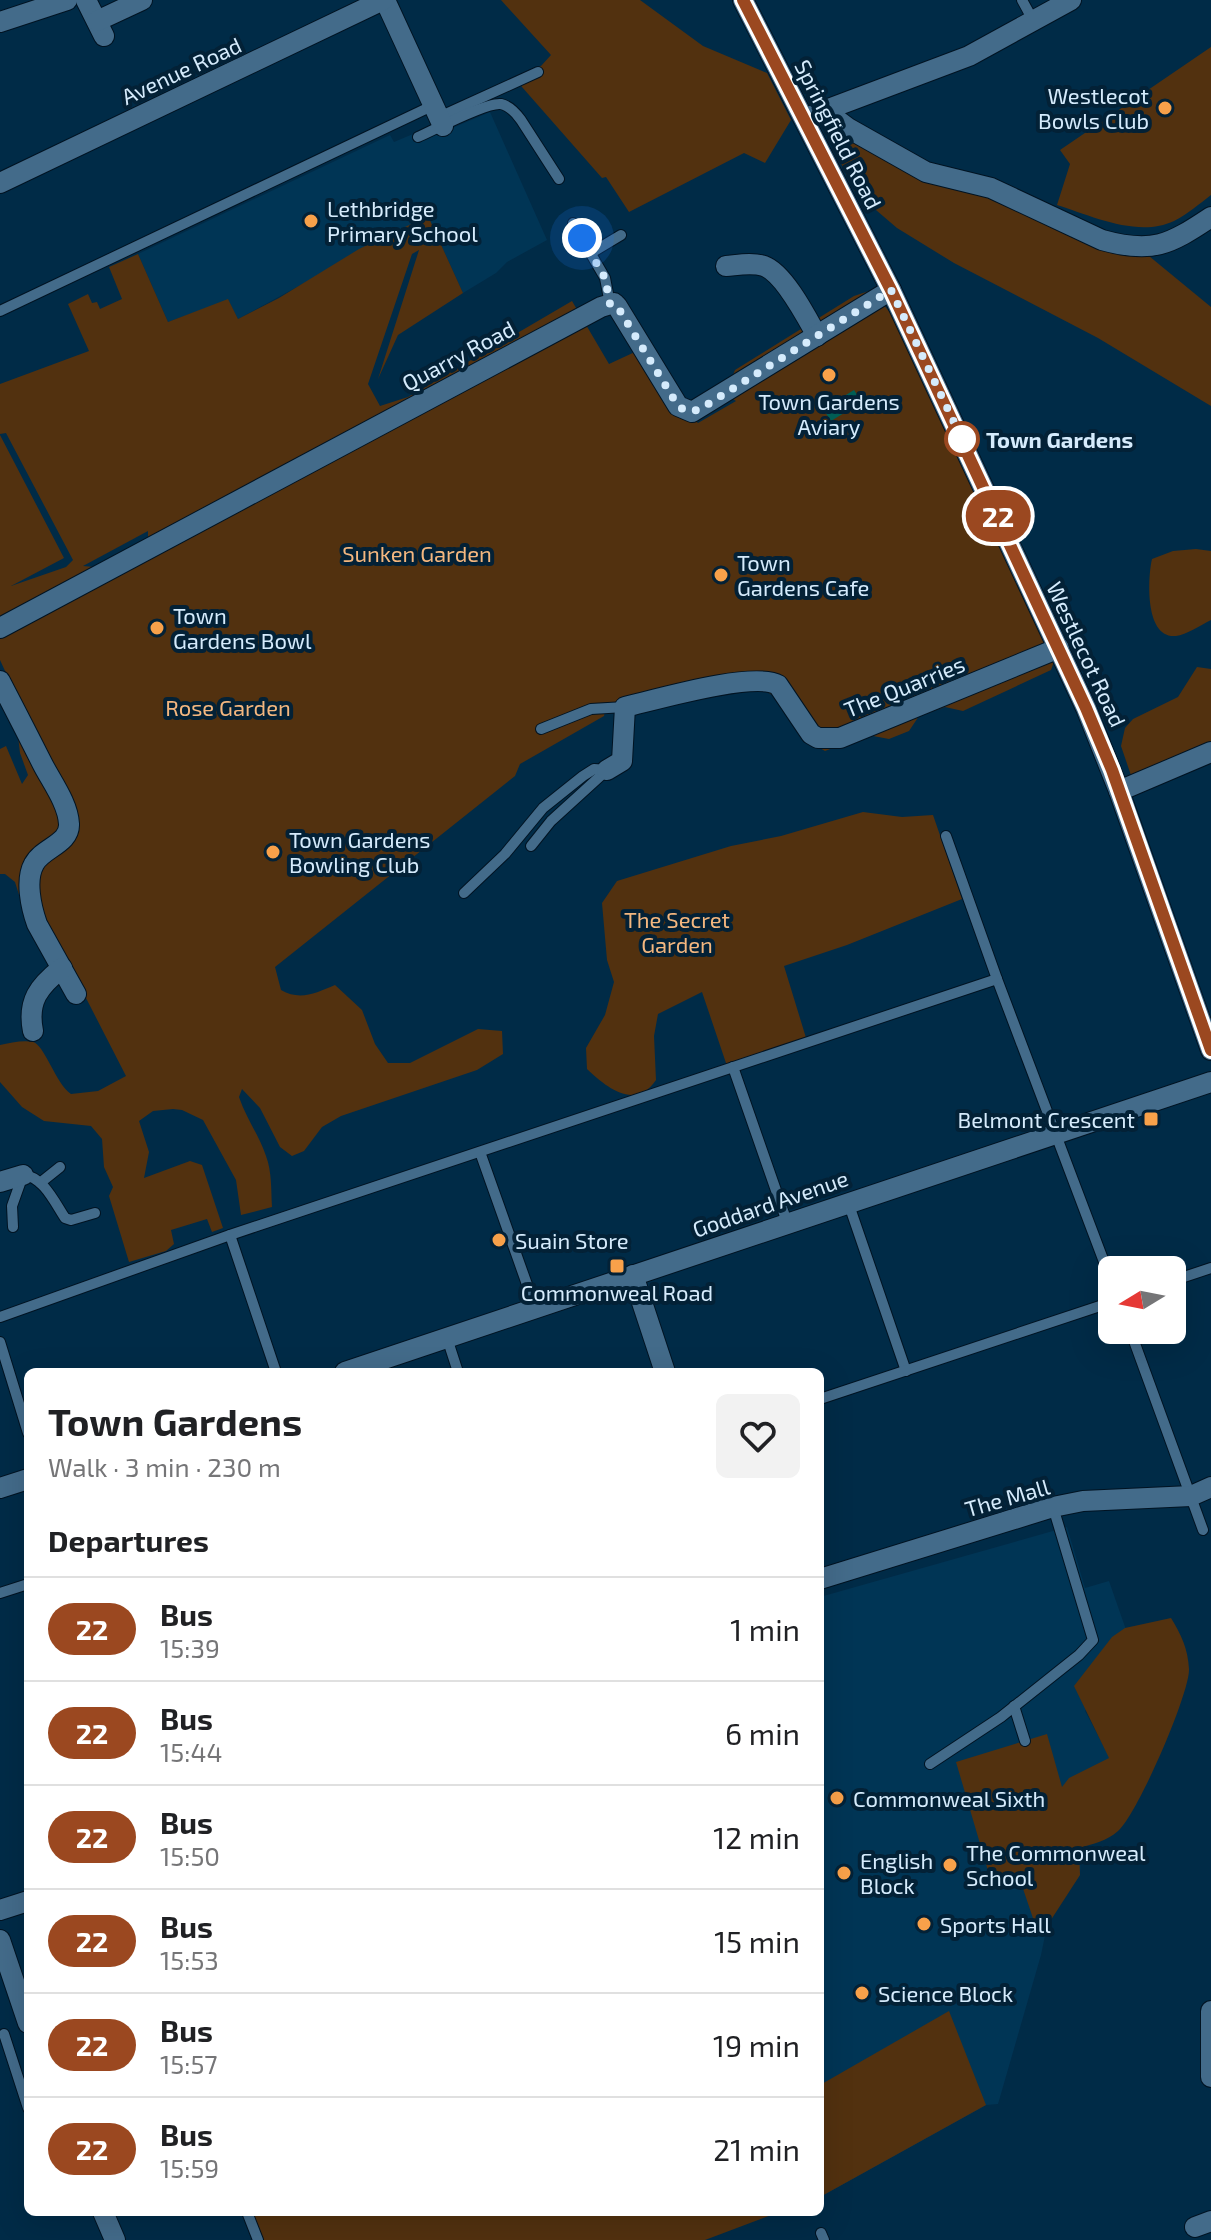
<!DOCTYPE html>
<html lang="en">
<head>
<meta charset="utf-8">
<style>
  body { margin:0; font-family:"Exo 2",sans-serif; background:#f2f2f2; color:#202124; height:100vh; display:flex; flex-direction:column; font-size:30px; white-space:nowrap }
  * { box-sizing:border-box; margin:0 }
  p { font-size:26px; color:#757577 }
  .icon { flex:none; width:44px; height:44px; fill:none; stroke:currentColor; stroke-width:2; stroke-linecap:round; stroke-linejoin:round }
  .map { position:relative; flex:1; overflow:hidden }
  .drawer { position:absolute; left:24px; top:1368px; width:800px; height:848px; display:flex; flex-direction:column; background:#fff; border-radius:12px; box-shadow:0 8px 32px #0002 }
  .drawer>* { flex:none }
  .badge { padding:0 16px; border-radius:26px; font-size:28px; line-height:52px }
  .needle { width:52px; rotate:260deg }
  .fabs { position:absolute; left:1098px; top:1256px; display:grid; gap:16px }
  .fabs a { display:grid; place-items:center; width:88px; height:88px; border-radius:12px; background:#fff; box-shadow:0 8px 32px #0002; font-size:40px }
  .you { position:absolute; width:40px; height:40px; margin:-20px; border:6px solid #fff; border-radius:50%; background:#1a73e8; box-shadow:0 0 0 12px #1a73e833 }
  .map>.badge { position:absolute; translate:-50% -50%; box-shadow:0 0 0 4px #fff }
  h2 { padding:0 24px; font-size:30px; line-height:72px }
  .round { display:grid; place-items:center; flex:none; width:84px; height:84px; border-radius:12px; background:#f2f2f2 }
  .summary { display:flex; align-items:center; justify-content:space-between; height:136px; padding:0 24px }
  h1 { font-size:38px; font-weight:700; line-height:60px }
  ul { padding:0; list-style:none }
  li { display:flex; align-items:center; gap:24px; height:104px; padding:0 24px; border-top:2px solid #e0e0e0 }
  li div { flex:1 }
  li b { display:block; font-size:30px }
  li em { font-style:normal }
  li .badge { min-width:88px; font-weight:700; text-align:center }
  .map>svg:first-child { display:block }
  .built { fill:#003555 }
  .green { fill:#52310f; fill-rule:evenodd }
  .water { fill:#005e55 }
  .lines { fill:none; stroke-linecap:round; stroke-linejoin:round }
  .lane-casing { stroke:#011322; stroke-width:12 }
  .street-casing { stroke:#011322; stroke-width:22 }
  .lane { stroke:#436b8a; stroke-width:10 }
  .street { stroke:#436b8a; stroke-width:20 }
  .line-casing { stroke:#fff; stroke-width:18 }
  .line { stroke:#9b4820; stroke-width:12 }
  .walk { stroke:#d5ebfc; stroke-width:8; stroke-dasharray:0 14.4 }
  .poi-dot { fill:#f8a14a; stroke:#032136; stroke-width:3 }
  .stop-dot { fill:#fff; stroke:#9b4820; stroke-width:4 }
  .labels { text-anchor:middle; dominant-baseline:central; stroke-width:8; stroke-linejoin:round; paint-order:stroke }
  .street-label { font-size:22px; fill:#d5ebfc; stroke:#032136 }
  .poi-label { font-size:22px; fill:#d5ebfc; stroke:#032136; text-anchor:start }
  .stop-label { font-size:22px; font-weight:bold; fill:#d5ebfc; stroke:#032136; text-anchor:start }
  .park-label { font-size:22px; fill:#f4b77f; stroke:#032136 }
</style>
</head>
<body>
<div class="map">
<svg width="1211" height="2240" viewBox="0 0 1211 2240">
  <rect width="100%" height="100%" fill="#002b47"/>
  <!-- built -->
  <g class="built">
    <path d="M 490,112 L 547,240 L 507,262 L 496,273 L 463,293 L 428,216 L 238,319 L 228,300 L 168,322 L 138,254 L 390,135 L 394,142 L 413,134 L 417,143 Z"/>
    <path d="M 1067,1527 L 1085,1588 L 1109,1581 L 1132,1647 L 1085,1711 L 1110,1758 L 1062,1788 L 1081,1855 L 1080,1875 L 1048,1921 L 1041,1955 L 998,2104 L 986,2105 L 820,2197 L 820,1597 Z"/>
  </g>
  <!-- green -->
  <g class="green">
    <path d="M 501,0 L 640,0 L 703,46 L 767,73 L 791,120 L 765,163 L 744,153 L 629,212 L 606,177 L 602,178 L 522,87 L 516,76 L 541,66 L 551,55 Z"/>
    <path d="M 1211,47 L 1211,195 C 1199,204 1188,214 1174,221 C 1138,238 1092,216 1057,205 L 1070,164 L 1060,150 Z"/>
    <path d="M 838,127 L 980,191 L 1149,256 L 1211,307 L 1211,406 L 1098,338 L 954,263 L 897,228 L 855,192 L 835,151 L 832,132 Z"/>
    <path d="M 428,216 L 463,293 L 398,335 L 378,379 L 419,250 L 412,254 L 368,384 L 380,406 L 408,397 L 572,301 L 609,364 L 637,351 L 691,417 L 698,423 L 736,401 L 733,399 L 728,387 L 735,370 L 854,296 L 872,290 L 891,314 L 947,422 L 1056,656 L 1051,670 L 963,711 L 945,707 L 919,716 L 909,731 L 889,739 L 868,735 L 825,751 L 815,745 L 778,699 L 758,686 L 615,709 L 607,702 L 604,716 L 520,764 L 515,776 L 275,967 L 281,990 C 300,1001 316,993 335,985 L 362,1010 L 375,1044 L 388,1063 L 410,1063 L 478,1029 L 502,1031 L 503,1054 L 477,1070 L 341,1116 L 322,1127 L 304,1151 L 292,1156 L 280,1147 L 260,1108 L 242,1089 L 239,1097 C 246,1118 259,1135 266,1156 C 272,1172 271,1190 272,1207 L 241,1215 L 236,1180 L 203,1120 L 182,1110 L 173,1109 L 153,1111 L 139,1121 L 149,1152 L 144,1178 L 190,1161 L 202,1165 L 223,1228 L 212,1232 L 207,1219 L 171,1230 L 174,1244 L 166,1251 L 129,1262 L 109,1196 L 113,1187 L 104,1167 L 102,1139 L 91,1126 L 44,1121 L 22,1107 L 0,1082 L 0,1045 C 10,1043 23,1040 33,1042 C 44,1044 56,1084 71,1094 L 98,1091 L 126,1076 L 47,922 L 20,898 L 15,882 L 5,874 L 0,874 L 0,749 L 6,746 L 22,784 L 28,775 L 20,753 L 12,686 L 0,660 L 0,435 L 64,558 L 11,586 L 66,567 L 73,560 L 6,433 L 0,434 L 0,384 L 89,351 L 68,304 L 88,294 L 92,303 L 97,302 L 100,309 L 122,299 L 109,267 L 138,254 L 168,322 L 228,299 L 238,319 L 279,298 L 359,249 ZM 148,531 L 148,540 L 94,567 L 83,566 Z"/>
    <path d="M 1196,549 L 1211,551 L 1211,620 C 1201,625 1186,635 1176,636 C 1144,639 1148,576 1152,559 L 1173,551 Z"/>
    <path d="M 1197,667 L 1211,669 L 1211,763 L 1136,790 L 1121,746 L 1125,728 L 1133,719 L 1178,697 Z"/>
    <path d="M 863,812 L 902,817 L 933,815 L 962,899 L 847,945 L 784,966 L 807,1041 L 727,1066 L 702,992 L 658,1014 L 654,1036 L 656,1080 C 635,1111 606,1087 587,1069 L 586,1048 L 605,1015 L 614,982 L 607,960 L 602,903 L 617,881 L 731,846 L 781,836 Z"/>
    <path d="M 1171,1618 C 1181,1634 1188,1649 1189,1669 C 1190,1693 1137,1815 1118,1831 C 1107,1841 1093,1844 1079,1848 L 1080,1875 L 1047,1926 L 1037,1930 L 1018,1874 L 991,1881 L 956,1762 L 1047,1734 L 1062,1787 L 1069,1778 L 1109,1758 L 1074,1686 L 1112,1637 L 1125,1628 Z"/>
    <path d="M 949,2011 L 986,2105 L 820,2197 L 820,2085 Z"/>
    <path d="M 251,2212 L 779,2212 L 705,2240 L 263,2240 Z"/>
  </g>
  <!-- water -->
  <path class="water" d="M 854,390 L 862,402 L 831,421 L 823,409 Z"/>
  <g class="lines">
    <defs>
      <g id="lane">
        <path d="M 1022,0 L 1034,22"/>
        <path d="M 439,117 L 538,72"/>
        <path d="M 418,137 C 434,130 486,102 501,104 C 510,106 516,113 521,120 L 559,179"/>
        <path d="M 573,223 L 605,278 L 610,304"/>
        <path d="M 591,253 L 621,235"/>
        <path d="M 0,311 L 434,105"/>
        <path d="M 541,729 L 591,709 L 625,707"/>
        <path d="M 531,846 L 551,821 L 607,770"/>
        <path d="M 464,893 L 505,854 L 543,808 L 583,776 L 594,769 L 607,770"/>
        <path d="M 997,979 L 1112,1283"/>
        <path d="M 733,1067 L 787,1222"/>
        <path d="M 480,1152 L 535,1307"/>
        <path d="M 40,1183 L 60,1167"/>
        <path d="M 848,1202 L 906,1371"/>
        <path d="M 13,1227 L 12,1206 L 23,1175 C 43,1176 55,1203 65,1218 L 71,1220 L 95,1213"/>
        <path d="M 230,1235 L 276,1372"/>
        <path d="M 1172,1281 L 1211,1268"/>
        <path d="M 0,1317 L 230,1235 L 997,979 L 946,836"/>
        <path d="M 1130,1330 L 1203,1530"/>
        <path d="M 447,1338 L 458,1372"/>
        <path d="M 0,1342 L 28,1433"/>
        <path d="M 820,1399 L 1112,1302"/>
        <path d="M 0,1593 L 28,1584"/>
        <path d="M 1014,1706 L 1025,1741"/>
        <path d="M 930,1764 L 1001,1717 L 1079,1655 L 1093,1640 L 1053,1507"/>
        <path d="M 4,2034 L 28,2108"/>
        <path d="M 247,2212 L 258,2240"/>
        <path d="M 821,2233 L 824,2240"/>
      </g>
      <g id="street">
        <path d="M 86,0 L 104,36"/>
        <path d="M 385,0 L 443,126"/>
        <path d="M 743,0 L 891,290 L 1086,708 L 1119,791 L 1211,1050"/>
        <path d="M 97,21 L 142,0"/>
        <path d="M 0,22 L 67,0"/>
        <path d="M 824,110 L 848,128 L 926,172 L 991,188 L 1102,240 C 1152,254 1169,245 1211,217"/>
        <path d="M 815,114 L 969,56 L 1071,0"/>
        <path d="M 0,183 L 383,0"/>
        <path d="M 726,266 C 738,265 752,262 764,266 C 784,273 807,318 817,336"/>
        <path d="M 0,628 L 601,307 L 614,303 L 617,306 L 678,406 L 692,412 L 891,290"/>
        <path d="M 0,681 C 14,708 28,735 42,763 C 51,781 68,803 69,824 C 70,844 42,848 34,864 C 25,880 31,907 37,924 L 76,994"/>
        <path d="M 607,770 L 622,761 L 625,707 C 655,700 754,671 778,685 L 811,734 L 818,738 L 840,738 L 1059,648"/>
        <path d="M 1119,791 L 1211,752"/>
        <path d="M 33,1031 C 27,1001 39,986 62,968"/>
        <path d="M 0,1182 L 23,1175"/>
        <path d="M 633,1275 L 665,1372"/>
        <path d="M 345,1372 L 1211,1082"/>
        <path d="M 0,1488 L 28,1479"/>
        <path d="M 820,1579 L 1053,1507 L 1083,1501 L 1191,1496 L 1211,1487"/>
        <path d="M 0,1910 L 28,1901"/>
        <path d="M 0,1940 L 28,2023"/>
        <path d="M 1211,2011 L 1211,2077"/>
        <path d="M 103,2212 L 115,2240"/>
        <path d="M 1195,2227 L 1211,2221"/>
      </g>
    </defs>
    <!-- lane casing -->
    <use href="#lane" class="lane-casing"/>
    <!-- street casing -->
    <use href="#street" class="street-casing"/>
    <!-- lane -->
    <use href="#lane" class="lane"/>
    <!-- street -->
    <use href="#street" class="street"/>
  </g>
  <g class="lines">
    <defs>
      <path id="line" d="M 743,0 L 891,290 L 1086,708 L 1112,770 L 1211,1050"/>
    </defs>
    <!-- line casing -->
    <use href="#line" class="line-casing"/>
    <!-- line -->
    <use href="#line" class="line"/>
    <!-- walk -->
    <path class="walk" d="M 582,238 L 605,278 L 610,304 L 617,306 L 678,406 C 685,411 691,412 700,409 L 891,290 L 962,439"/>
  </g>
  <!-- markers -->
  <g class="poi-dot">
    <circle cx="1165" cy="108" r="8"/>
    <circle cx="311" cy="221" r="8"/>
    <circle cx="829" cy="375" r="8"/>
    <circle cx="721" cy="575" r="8"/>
    <circle cx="157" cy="628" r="8"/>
    <circle cx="273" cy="852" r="8"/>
    <rect x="1143" y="1111" width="16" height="16" rx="4"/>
    <circle cx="499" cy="1240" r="8"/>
    <rect x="609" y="1258" width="16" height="16" rx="4"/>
    <circle cx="837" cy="1798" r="8"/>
    <circle cx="950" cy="1865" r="8"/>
    <circle cx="844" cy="1873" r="8"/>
    <circle cx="924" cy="1924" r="8"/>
    <circle cx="862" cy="1993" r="8"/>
  </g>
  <circle class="stop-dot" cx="962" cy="439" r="16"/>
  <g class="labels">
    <!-- street labels -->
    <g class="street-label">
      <text transform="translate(181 70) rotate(-25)">Avenue Road</text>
      <text transform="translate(839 134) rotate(63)">Springfield Road</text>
      <text transform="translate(458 355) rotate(-28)">Quarry Road</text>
      <text transform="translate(1087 654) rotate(65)">Westlecot Road</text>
      <text transform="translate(904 686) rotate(-22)">The Quarries</text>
      <text transform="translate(770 1203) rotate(-19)">Goddard Avenue</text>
      <text transform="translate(1007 1497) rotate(-16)">The Mall</text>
    </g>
    <!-- poi labels -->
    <g class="poi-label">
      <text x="1149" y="95" text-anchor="end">Westlecot<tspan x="1149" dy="25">Bowls Club</tspan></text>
      <text x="327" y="208">Lethbridge<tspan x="327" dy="25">Primary School</tspan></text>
      <text x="829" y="401" text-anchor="middle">Town Gardens<tspan x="829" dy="25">Aviary</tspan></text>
      <text x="737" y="562">Town<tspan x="737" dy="25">Gardens Cafe</tspan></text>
      <text x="173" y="615">Town<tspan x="173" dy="25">Gardens Bowl</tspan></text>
      <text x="289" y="839">Town Gardens<tspan x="289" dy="25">Bowling Club</tspan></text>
      <text x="1135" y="1119" text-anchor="end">Belmont Crescent</text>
      <text x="515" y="1240">Suain Store</text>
      <text x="617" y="1292" text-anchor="middle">Commonweal Road</text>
      <text x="853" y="1798">Commonweal Sixth</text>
      <text x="966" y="1852">The Commonweal<tspan x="966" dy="25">School</tspan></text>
      <text x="860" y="1860">English<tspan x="860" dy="25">Block</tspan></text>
      <text x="940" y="1924">Sports Hall</text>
      <text x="878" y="1993">Science Block</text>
    </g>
    <!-- stop labels -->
    <g class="stop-label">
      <text x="986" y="439">Town Gardens</text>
    </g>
    <!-- park labels -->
    <g class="park-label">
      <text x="417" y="553">Sunken Garden</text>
      <text x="228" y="707">Rose Garden</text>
      <text x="677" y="919">The Secret<tspan x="677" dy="25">Garden</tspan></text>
    </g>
  </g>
</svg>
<div class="fabs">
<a><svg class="needle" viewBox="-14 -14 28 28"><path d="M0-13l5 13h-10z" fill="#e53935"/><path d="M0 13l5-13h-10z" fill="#757577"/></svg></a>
</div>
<div class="you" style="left:582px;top:238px"></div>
<b class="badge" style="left:998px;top:516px;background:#9b4820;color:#fff">22</b>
<section class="drawer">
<div class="summary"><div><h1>Town Gardens</h1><p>Walk · 3 min · 230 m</p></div><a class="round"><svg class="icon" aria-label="heart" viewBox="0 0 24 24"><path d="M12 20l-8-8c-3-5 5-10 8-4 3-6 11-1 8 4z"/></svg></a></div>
<h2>Departures</h2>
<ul>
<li><span class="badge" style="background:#9b4820;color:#fff">22</span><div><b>Bus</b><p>15:39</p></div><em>1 min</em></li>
<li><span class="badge" style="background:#9b4820;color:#fff">22</span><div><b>Bus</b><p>15:44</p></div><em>6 min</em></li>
<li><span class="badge" style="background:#9b4820;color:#fff">22</span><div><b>Bus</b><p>15:50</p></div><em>12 min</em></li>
<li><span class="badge" style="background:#9b4820;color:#fff">22</span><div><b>Bus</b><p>15:53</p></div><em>15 min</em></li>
<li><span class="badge" style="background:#9b4820;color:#fff">22</span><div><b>Bus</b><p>15:57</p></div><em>19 min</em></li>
<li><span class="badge" style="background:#9b4820;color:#fff">22</span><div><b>Bus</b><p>15:59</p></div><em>21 min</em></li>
</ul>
</section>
</div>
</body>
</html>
